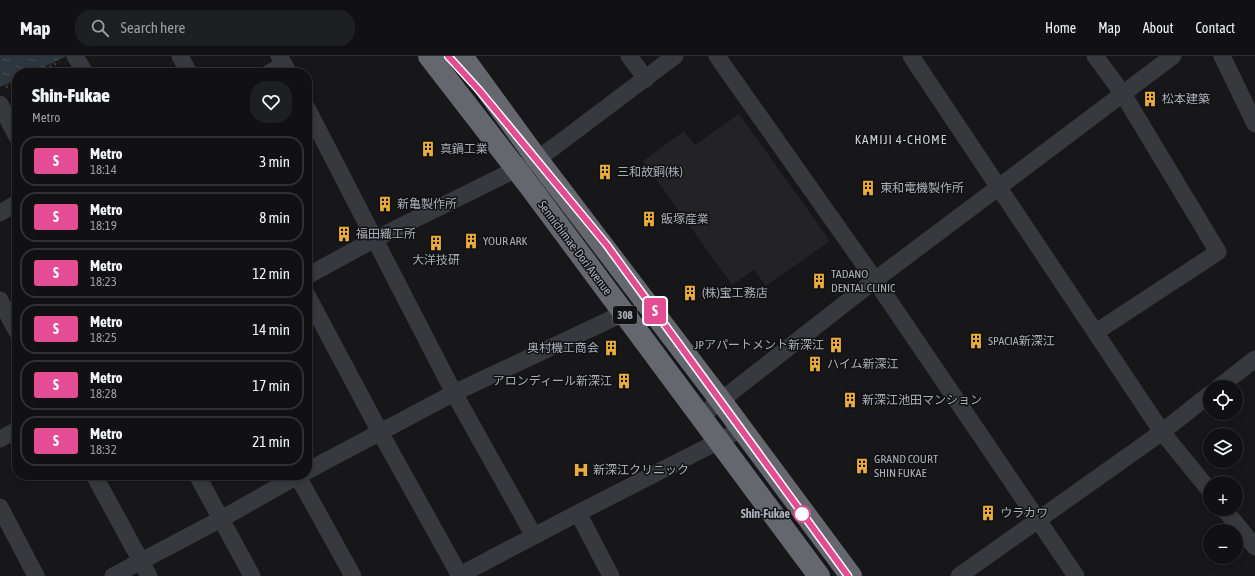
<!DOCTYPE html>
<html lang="en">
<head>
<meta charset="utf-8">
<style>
  body { margin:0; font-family:"Asap Condensed","Noto Sans JP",sans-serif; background:#1e1f21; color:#f1f3f6; height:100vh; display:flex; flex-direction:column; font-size:15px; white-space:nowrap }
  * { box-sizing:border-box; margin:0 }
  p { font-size:13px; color:#9c9da0 }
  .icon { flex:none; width:22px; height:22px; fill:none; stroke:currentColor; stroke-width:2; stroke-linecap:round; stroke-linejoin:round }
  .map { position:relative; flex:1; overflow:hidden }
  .sheet { position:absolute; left:12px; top:12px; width:300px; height:412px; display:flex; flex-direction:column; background:#111113; border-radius:16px; box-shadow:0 2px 6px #0003,0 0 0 1px #303133 }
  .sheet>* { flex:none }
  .badge { padding:0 8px; border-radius:3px; font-size:14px; line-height:26px }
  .fabs { position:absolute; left:1203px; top:324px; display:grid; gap:8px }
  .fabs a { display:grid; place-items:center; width:40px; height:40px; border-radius:50%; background:#111113; box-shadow:0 2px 6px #0003,0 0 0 1px #303133; font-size:20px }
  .map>.badge { position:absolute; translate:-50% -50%; box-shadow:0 0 0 2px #fff }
  .round { display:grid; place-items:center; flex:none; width:42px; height:42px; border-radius:16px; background:#1e1f21 }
  .summary { display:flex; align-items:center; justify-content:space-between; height:68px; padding:0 20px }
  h1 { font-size:19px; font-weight:800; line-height:30px }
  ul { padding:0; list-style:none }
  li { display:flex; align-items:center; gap:12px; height:50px; margin:0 8px 6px; padding:0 12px; border:2px solid #303133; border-radius:16px }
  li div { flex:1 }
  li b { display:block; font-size:15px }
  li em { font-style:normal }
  li .badge { min-width:44px; font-weight:700; text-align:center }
  header { display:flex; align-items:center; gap:24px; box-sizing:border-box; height:56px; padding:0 20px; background:#111113; border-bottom:1px solid #303133 }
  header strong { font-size:19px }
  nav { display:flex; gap:22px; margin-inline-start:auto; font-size:14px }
  .search { width:280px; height:36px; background:#1e1f21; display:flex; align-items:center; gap:10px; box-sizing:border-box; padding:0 14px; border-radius:16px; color:#9c9da0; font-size:15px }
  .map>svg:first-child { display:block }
  .built { fill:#232326 }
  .water { fill:url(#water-ripples) }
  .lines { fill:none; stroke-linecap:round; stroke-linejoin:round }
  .path { stroke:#3e4045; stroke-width:2.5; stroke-dasharray:2 3; stroke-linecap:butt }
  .street { stroke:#38393e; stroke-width:17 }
  .highway { stroke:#64676e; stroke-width:22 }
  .line-casing { stroke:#fff; stroke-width:9 }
  .line { stroke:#e44d93; stroke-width:6 }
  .stop-dot { fill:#fff; stroke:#e44d93; stroke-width:2 }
  .labels { text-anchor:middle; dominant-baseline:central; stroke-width:3; stroke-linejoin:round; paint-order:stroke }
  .shield { fill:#121214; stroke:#7c7f87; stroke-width:1 }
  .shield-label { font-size:11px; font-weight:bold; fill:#a9aeb8 }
  .poi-label { font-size:12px; fill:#a9aeb8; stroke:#121214; text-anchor:start }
  .street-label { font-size:12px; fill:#a9aeb8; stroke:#121214 }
  .stop-label { font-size:12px; font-weight:bold; fill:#a9aeb8; stroke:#121214; text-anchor:end }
  .neighbourhood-label { font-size:13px; letter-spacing:1px; fill:#cacdd4; stroke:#121214 }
</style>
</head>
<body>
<header>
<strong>Map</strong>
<div class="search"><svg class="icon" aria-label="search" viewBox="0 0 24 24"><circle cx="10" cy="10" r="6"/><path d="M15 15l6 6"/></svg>Search here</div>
<nav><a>Home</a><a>Map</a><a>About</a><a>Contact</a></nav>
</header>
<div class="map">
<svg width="1255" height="520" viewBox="0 0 1255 520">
  <defs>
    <pattern id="water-ripples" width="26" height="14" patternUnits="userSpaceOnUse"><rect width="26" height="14" fill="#2d363c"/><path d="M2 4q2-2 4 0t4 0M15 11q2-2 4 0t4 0" fill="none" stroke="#495156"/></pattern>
  </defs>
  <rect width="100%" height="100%" fill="#171719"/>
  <!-- built -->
  <path class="built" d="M 739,58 L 830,185 L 766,230 L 754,214 L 732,229 L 643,105 L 684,75 L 695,89 Z"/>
  <!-- water -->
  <path class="water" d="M 0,0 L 67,0 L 31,17 L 17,17 L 17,24 L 0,31 Z"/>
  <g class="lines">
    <!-- path -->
    <g class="path">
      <path d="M 36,17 L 59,6"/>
      <path d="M 6,31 L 17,26"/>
    </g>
    <!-- street -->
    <g class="street">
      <path d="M 75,0 L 85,17"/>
      <path d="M 180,0 L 189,17"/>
      <path d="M 279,0 L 289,17"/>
      <path d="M 629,0 L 646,23"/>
      <path d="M 717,0 L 875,224 L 1076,520"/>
      <path d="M 911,0 L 1162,376 L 1210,435"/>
      <path d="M 1095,0 L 1123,38 L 1218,196 L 1096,276"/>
      <path d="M 1222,0 L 1255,68"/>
      <path d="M 269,17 L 284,9"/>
      <path d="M 0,48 L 17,81"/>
      <path d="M 307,52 L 454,337 L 534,480"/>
      <path d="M 0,157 L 17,147"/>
      <path d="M 307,220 L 375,183 L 537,103 L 554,91 L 675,0"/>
      <path d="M 307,239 L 380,376 L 460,520"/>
      <path d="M 0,244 L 17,276"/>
      <path d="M 1219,331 L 1255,303"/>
      <path d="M 701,360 L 875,224 L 1173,0"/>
      <path d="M 0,383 L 17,374"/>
      <path d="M 307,415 L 454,337 L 624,257"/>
      <path d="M 94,419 L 149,520"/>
      <path d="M 197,419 L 252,520"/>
      <path d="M 297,419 L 353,520"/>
      <path d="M 0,451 L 36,520"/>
      <path d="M 1224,453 L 1255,491"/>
      <path d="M 578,457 L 611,520"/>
      <path d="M 113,520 L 221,463 L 299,419"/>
      <path d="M 458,520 L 578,457 L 719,385 L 741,373"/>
      <path d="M 959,520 L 1162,376 L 1210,338"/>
    </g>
    <!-- highway -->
    <g class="highway">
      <path d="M 429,0 L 531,132 L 819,520"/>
      <path d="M 462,0 L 537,103 L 721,345 L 851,520"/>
    </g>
  </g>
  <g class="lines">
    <defs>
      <path id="line" d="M 448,0 L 479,34 L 606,188 L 848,520"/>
    </defs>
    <!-- line casing -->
    <use href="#line" class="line-casing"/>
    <!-- line -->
    <use href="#line" class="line"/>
  </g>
  <!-- icons -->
  <defs>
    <symbol id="building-bare" viewBox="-9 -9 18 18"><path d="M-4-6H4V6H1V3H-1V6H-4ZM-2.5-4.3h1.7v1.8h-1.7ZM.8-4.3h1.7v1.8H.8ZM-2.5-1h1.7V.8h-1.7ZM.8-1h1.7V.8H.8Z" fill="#ecad3c" stroke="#121214" stroke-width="2.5" paint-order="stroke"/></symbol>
    <symbol id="hospital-bare" viewBox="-9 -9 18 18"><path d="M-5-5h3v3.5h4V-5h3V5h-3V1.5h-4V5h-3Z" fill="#ecad3c" stroke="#121214" stroke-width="2.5" paint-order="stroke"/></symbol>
  </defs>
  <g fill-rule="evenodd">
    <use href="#building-bare" x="1139" y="32" width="22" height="22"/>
    <use href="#building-bare" x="417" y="82" width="22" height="22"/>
    <use href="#building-bare" x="594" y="105" width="22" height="22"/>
    <use href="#building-bare" x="857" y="121" width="22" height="22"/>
    <use href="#building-bare" x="374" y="137" width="22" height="22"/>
    <use href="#building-bare" x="638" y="152" width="22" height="22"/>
    <use href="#building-bare" x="333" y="167" width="22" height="22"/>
    <use href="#building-bare" x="460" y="174" width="22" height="22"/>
    <use href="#building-bare" x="425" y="176" width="22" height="22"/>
    <use href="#building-bare" x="808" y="214" width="22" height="22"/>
    <use href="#building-bare" x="679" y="226" width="22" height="22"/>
    <use href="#building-bare" x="965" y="274" width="22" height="22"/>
    <use href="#building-bare" x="825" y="278" width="22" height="22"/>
    <use href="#building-bare" x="600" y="281" width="22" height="22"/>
    <use href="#building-bare" x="804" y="297" width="22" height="22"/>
    <use href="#building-bare" x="613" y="314" width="22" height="22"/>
    <use href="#building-bare" x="839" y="333" width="22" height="22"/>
    <use href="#building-bare" x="851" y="399" width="22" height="22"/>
    <use href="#hospital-bare" x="570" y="403" width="22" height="22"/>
    <use href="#building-bare" x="977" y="446" width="22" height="22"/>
  </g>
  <!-- markers -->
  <circle class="stop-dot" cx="802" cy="458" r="8"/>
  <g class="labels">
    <!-- shield labels -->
    <rect class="shield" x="613" y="250" width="24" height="18" rx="3"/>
    <g class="shield-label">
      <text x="625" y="259">308</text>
    </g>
    <!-- poi labels -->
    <g class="poi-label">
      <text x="1162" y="43">松本建築</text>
      <text x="440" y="93">真鍋工業</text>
      <text x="617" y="116">三和故銅(株)</text>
      <text x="880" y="132">東和電機製作所</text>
      <text x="397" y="148">新亀製作所</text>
      <text x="661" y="163">飯塚産業</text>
      <text x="356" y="178">福田織工所</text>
      <text x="483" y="185">YOUR ARK</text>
      <text x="436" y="204" text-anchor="middle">大洋技研</text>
      <text x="831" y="218">TADANO<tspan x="831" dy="14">DENTAL CLINIC</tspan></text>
      <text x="702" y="237">(株)宝工務店</text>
      <text x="988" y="285">SPACIA新深江</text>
      <text x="824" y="289" text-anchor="end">JPアパートメント新深江</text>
      <text x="599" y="292" text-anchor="end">奥村機工商会</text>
      <text x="827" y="308">ハイム新深江</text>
      <text x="612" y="325" text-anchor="end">アロンディール新深江</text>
      <text x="862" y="344">新深江池田マンション</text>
      <text x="874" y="403">GRAND COURT<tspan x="874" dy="14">SHIN FUKAE</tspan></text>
      <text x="593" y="414">新深江クリニック</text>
      <text x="1000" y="457">ウラカワ</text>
    </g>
    <!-- street labels -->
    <g class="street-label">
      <text transform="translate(575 192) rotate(53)">Sennichimae-Dori Avenue</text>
    </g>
    <!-- stop labels -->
    <g class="stop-label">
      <text x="790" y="458">Shin-Fukae</text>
    </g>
    <!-- neighbourhood labels -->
    <g class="neighbourhood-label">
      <text x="901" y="83">KAMIJI 4-CHOME</text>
    </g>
  </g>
</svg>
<div class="fabs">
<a><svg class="icon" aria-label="locate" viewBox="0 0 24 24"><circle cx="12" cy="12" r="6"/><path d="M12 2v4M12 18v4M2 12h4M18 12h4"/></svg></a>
<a><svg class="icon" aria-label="layers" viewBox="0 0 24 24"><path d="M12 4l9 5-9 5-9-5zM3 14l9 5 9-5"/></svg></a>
<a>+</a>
<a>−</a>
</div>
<b class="badge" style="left:655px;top:255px;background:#e44d93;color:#fff">S</b>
<section class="sheet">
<div class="summary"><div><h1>Shin-Fukae</h1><p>Metro</p></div><a class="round"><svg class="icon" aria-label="heart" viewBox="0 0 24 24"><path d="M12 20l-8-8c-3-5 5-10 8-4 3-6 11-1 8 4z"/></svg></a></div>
<ul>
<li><span class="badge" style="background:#e44d93;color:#fff">S</span><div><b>Metro</b><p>18:14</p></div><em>3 min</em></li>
<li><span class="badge" style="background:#e44d93;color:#fff">S</span><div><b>Metro</b><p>18:19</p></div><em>8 min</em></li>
<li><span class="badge" style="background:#e44d93;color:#fff">S</span><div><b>Metro</b><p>18:23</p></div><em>12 min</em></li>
<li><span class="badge" style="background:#e44d93;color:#fff">S</span><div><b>Metro</b><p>18:25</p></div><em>14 min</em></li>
<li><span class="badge" style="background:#e44d93;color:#fff">S</span><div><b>Metro</b><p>18:28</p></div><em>17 min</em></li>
<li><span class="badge" style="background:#e44d93;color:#fff">S</span><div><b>Metro</b><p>18:32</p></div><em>21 min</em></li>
</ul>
</section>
</div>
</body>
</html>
